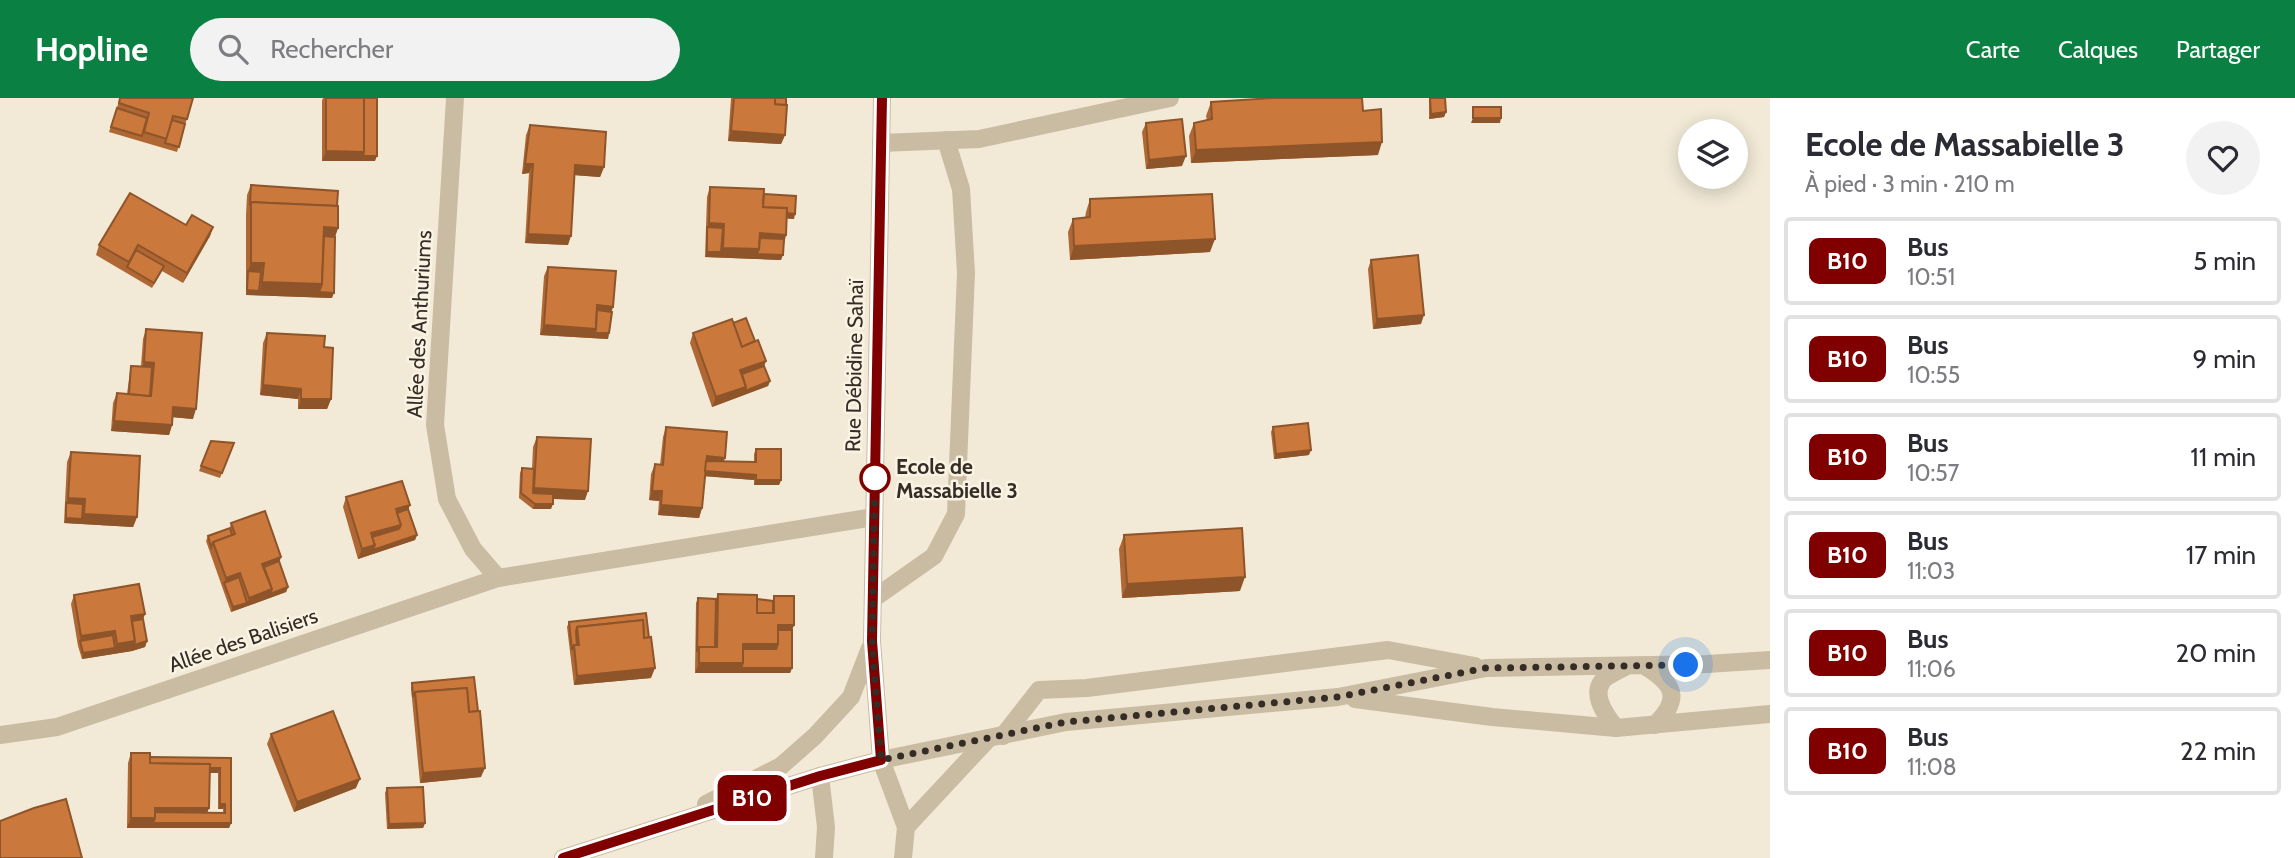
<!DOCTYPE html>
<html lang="fr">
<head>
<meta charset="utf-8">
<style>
  body { margin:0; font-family:Cabin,sans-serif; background:#f2f2f3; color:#2b2b33; height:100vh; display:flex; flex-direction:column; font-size:26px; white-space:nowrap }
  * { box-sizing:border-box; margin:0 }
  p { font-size:23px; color:#7c7c81 }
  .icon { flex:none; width:38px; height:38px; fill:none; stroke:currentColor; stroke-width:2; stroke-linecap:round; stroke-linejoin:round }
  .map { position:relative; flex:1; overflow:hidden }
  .panel { display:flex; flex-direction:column; background:#fff; width:525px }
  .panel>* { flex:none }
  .badge { padding:0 14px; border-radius:10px; font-size:24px; line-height:46px }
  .tools { position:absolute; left:1678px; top:21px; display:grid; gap:14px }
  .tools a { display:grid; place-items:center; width:70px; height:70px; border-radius:50%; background:#fff; box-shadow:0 4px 18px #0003; font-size:35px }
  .you { position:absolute; width:35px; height:35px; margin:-18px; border:5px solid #fff; border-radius:50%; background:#1a73e8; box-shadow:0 0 0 10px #1a73e833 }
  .map>.badge { position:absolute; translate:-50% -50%; box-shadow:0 0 0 4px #fff }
  .round { display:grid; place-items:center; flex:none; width:74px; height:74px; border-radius:37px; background:#f2f2f3 }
  .headline { display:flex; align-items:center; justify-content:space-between; height:119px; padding:0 35px }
  h1 { font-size:33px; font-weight:700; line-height:52px }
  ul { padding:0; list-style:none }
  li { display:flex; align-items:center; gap:21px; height:88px; margin:0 14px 10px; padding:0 21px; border:4px solid #e1e1e2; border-radius:7px }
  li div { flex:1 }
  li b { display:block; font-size:26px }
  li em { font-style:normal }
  li .badge { min-width:77px; font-weight:700; text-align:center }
  header { display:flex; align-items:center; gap:42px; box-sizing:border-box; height:98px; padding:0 35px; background:#0b8043; color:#fff }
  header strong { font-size:33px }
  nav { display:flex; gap:38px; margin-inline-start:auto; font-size:24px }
  .search { width:490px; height:63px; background:#f2f2f3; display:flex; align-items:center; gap:18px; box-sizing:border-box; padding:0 24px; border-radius:38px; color:#7c7c81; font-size:26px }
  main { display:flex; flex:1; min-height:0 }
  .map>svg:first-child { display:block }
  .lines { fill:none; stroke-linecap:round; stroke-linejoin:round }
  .minor { stroke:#cabca3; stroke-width:18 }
  .wall { fill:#af6734; fill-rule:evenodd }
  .shaded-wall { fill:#8e542a }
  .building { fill:#cb783c; stroke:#8e542a; stroke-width:2 }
  .line-casing { stroke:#fff; stroke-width:16 }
  .line { stroke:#800000; stroke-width:10 }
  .walk { stroke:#352d25; stroke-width:7; stroke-dasharray:0 12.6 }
  .stop-dot { fill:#fff; stroke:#800000; stroke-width:3.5 }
  .labels { text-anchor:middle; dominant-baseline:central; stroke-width:5; stroke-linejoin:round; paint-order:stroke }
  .street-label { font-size:21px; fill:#352d25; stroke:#faf3e3 }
  .stop-label { font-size:21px; font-weight:bold; fill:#352d25; stroke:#faf3e3; text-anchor:start }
</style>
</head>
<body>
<header>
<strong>Hopline</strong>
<div class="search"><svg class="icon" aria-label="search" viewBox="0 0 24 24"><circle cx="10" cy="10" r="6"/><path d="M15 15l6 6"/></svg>Rechercher</div>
<nav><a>Carte</a><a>Calques</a><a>Partager</a></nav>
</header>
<main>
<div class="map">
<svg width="1770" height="760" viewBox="0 0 1770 760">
  <rect width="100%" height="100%" fill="#f2ead7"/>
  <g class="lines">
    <!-- minor -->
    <g class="minor">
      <path d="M 455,0 L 435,327 L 447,401 L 473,451 L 498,480"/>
      <path d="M 882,0 L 872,543 L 881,662 L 906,729 L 903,760"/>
      <path d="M 881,45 L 979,41 L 1170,0"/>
      <path d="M 873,501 L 934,458 L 956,416 L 966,175 L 961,91 L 946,42"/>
      <path d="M 1645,568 C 1674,586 1682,600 1655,627"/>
      <path d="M 1355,601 L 1492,619 L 1616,630 L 1770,616"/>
      <path d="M 1616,630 C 1606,618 1589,595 1605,580 C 1611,576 1619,572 1625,569"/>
      <path d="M 0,637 L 57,629 L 498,480 L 874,419"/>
      <path d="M 1003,638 L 1039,592 L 1087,590 L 1388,552 L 1475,568"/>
      <path d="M 820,678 L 826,729 L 824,760"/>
      <path d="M 706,706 L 781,668 L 815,638 L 851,599 L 870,550"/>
      <path d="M 906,729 L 988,641"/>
      <path d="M 563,760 L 820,678 L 881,662 L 1066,624 L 1338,599 L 1486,570 L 1707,566 L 1770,562"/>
    </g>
  </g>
  <!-- wall -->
  <g class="wall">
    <path d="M 120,0 L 193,0 L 177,54 L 109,34 Z"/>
    <path d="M 323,0 L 377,0 L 375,63 L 322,63 L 322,3 Z"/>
    <path d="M 731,0 L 786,0 L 785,37 L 781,46 L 728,43 Z"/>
    <path d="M 1429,0 L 1445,0 L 1446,14 L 1444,19 L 1429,21 Z"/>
    <path d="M 1211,4 L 1363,13 L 1378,57 L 1191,65 L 1189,38 L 1194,25 L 1207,22 L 1206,18 Z"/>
    <path d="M 1146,25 L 1182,68 L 1146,71 L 1142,34 Z"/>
    <path d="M 530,27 L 604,69 L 600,79 L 575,77 L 568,147 L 525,145 L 529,75 L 522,76 L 526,37 Z"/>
    <path d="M 251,87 L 337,108 L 338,130 L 335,139 L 332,200 L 246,197 L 246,117 L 247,97 Z"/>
    <path d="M 710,89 L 764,96 L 794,121 L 787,120 L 786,137 L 781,162 L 705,159 L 707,99 Z"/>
    <path d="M 1090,101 L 1210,154 L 1070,162 L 1068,134 L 1073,121 L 1085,120 L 1086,114 Z"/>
    <path d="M 186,127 L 213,129 L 210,138 L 183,185 L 162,173 L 152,190 L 96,157 L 99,147 Z"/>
    <path d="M 1371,162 L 1421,226 L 1373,231 L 1368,171 Z"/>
    <path d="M 548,169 L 612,214 L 608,241 L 540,237 L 544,178 Z"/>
    <path d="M 733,225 L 766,263 L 764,268 L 770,283 L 768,288 L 712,309 L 690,245 L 693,235 Z"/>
    <path d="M 146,231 L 193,321 L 173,319 L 172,327 L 169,337 L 111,333 L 113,305 L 117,295 L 127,296 L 130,273 L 131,268 L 141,268 L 143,241 Z"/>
    <path d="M 267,235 L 324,249 L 331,301 L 327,311 L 298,311 L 298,301 L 260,297 L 263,245 Z"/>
    <path d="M 666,329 L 724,363 L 754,364 L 754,356 L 756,351 L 781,382 L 779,387 L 754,387 L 754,382 L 705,378 L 702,410 L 699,420 L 658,417 L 659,403 L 649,402 L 651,376 L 655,366 L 660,367 L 663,339 Z"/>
    <path d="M 1273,329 L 1309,357 L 1274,361 L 1271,334 Z"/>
    <path d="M 537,339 L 585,402 L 553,401 L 551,411 L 533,411 L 519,400 L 520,375 L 522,370 L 532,371 L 533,349 Z"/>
    <path d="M 211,343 L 234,345 L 220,380 L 199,373 Z"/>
    <path d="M 71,354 L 137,419 L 133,429 L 64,425 L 67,364 Z"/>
    <path d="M 346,399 L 410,407 L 408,411 L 417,437 L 415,442 L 358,461 L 343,409 Z"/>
    <path d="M 231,425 L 281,459 L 279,463 L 288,489 L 286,494 L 231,514 L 206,443 L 208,438 L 230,430 Z"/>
    <path d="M 1124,437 L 1240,493 L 1122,500 L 1119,451 Z"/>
    <path d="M 718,496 L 773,503 L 774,498 L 794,527 L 792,532 L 792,570 L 790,575 L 695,575 L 696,505 L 698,500 L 716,501 Z"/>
    <path d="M 74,497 L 145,516 L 143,521 L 147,543 L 145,549 L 132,553 L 82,561 L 78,548 L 71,506 Z"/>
    <path d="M 569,524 L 651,580 L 574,587 L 567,529 Z"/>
    <path d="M 412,585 L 481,679 L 420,685 L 411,590 Z"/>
    <path d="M 271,636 L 356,690 L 294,714 L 267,646 Z"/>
    <path d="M 131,655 L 150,659 L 231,660 L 231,725 L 229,730 L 127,730 L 128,665 ZM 210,675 L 218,675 L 218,711 L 223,711 L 223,715 L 207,715 L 209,710 Z"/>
    <path d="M 387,690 L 425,725 L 423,730 L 387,731 L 385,695 Z"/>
  </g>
  <!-- shaded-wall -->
  <g class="shaded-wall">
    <path d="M 1446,14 L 1444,19 L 1429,21 L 1431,16 Z"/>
    <path d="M 1473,20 L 1501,20 L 1500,25 L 1471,25 Z"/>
    <path d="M 731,33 L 785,37 L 781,46 L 728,43 Z"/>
    <path d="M 1382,44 L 1378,57 L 1191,65 L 1196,52 Z"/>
    <path d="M 326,53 L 364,54 L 377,58 L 375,63 L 322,63 Z"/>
    <path d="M 1186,58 L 1182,68 L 1146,71 L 1149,62 Z"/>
    <path d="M 525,66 L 533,66 L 529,75 L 522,76 Z"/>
    <path d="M 575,67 L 604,69 L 600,79 L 572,77 Z"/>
    <path d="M 761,114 L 795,116 L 794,121 L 759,119 Z"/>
    <path d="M 709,125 L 724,126 L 721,135 L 707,129 Z"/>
    <path d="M 213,129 L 210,138 L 183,185 L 187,175 Z"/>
    <path d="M 324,129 L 338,130 L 333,144 L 321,143 Z"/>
    <path d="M 760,135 L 786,137 L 783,146 L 758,145 Z"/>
    <path d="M 528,136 L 571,138 L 568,147 L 525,145 Z"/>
    <path d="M 1215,141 L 1210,154 L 1070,162 L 1074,148 Z"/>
    <path d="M 723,150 L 759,151 L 756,161 L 705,159 L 707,154 L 721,154 Z"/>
    <path d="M 757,156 L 783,157 L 781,162 L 756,161 Z"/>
    <path d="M 251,165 L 264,165 L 259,179 L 248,173 L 246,178 Z"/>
    <path d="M 262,184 L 322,186 L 334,195 L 332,200 L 246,197 L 247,192 L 259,193 Z"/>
    <path d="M 597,207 L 613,209 L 610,219 L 595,217 Z"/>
    <path d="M 1424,217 L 1421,226 L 1373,231 L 1377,221 Z"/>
    <path d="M 544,227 L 596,231 L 609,235 L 608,241 L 540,237 Z"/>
    <path d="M 766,263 L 762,273 L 740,281 L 740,272 Z"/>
    <path d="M 144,264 L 154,265 L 150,274 L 141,274 Z"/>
    <path d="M 770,283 L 768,288 L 712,309 L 716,299 L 746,289 Z"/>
    <path d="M 263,287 L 301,291 L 298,301 L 260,297 Z"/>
    <path d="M 301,301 L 331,301 L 327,311 L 298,311 Z"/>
    <path d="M 173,309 L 196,311 L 193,321 L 170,319 Z"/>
    <path d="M 114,323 L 172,327 L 169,337 L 111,333 Z"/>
    <path d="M 1311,352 L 1309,357 L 1274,361 L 1276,356 Z"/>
    <path d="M 707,358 L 725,360 L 722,370 L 704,368 Z"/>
    <path d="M 704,373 L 756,377 L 754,382 L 702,378 Z"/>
    <path d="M 756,382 L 781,382 L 779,387 L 754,387 Z"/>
    <path d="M 534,390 L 588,393 L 585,402 L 531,400 Z"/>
    <path d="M 652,393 L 662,393 L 659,403 L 649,402 Z"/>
    <path d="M 68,400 L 85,401 L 82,411 L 66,405 Z"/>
    <path d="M 535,406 L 553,406 L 551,411 L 533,411 Z"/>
    <path d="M 410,407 L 406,417 L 395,420 L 396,411 Z"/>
    <path d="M 661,407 L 702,410 L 699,420 L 658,417 Z"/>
    <path d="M 84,416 L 137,419 L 133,429 L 64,425 L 66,420 L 82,421 Z"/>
    <path d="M 401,427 L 397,437 L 371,444 L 371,435 Z"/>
    <path d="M 417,437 L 415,442 L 358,461 L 362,451 Z"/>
    <path d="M 281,459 L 278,469 L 262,474 L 262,466 Z"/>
    <path d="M 240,475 L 237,485 L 224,485 L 226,480 Z"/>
    <path d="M 1245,479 L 1240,493 L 1122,500 L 1127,486 Z"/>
    <path d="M 288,489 L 286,494 L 231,514 L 233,509 L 247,505 L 249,500 L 272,491 Z"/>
    <path d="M 145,516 L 141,526 L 131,528 L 131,518 Z"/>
    <path d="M 778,527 L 794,527 L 790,537 L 777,537 Z"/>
    <path d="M 115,533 L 111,542 L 80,543 L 81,538 Z"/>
    <path d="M 135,543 L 147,543 L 145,549 L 132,553 L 82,561 L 83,555 L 115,550 L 117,546 Z"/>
    <path d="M 743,546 L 778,546 L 774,556 L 741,556 Z"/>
    <path d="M 699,565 L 743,565 L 792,570 L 790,575 L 695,575 Z"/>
    <path d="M 655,570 L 651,580 L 574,587 L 577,578 Z"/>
    <path d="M 149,670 L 220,670 L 218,675 L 147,675 Z"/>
    <path d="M 485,670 L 481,679 L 420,685 L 423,675 Z"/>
    <path d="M 360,681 L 356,690 L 294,714 L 297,704 Z"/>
    <path d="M 220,706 L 225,706 L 223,711 L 218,711 Z"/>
    <path d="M 155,710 L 209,710 L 205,720 L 153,719 Z"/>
    <path d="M 131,720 L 155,720 L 231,725 L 229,730 L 127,730 Z"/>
    <path d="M 425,725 L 423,730 L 387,731 L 389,726 Z"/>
  </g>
  <!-- building -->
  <g class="building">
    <path d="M 120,0 L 193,0 L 187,21 L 173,18 L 167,41 L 144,34 L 149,15 L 119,5 Z"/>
    <path d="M 326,0 L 364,0 L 364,54 L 326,53 Z"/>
    <path d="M 364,0 L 377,0 L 377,58 L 363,58 L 364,54 Z"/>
    <path d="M 734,0 L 775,0 L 775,6 L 787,7 L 785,37 L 731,33 Z"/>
    <path d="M 775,0 L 786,0 L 786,7 L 775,6 Z"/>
    <path d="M 1273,0 L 1362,0 L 1363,13 L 1381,11 L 1382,44 L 1196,52 L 1194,25 L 1212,21 L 1211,4 Z"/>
    <path d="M 1430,0 L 1445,0 L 1446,14 L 1431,16 Z"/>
    <rect x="1473" y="9" width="28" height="11"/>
    <path d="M 117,10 L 147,20 L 142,38 L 111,29 Z"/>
    <path d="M 1182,21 L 1186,58 L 1149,62 L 1146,25 Z"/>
    <path d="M 172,22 L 185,26 L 179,49 L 165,45 Z"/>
    <path d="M 530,27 L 606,34 L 604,69 L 575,67 L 571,138 L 528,136 L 533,66 L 525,66 Z"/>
    <path d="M 251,87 L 338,93 L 337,108 L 251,104 L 250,107 Z"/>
    <path d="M 710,89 L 764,91 L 763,109 L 787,110 L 786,137 L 760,135 L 759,151 L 723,150 L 724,126 L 709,125 Z"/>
    <path d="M 130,95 L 186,127 L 192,117 L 213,129 L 187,175 L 138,147 L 129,164 L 99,147 Z"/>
    <path d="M 764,96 L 796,98 L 795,116 L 787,115 L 787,110 L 763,109 Z"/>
    <path d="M 1212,96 L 1215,141 L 1074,148 L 1073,121 L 1090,119 L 1090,101 Z"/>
    <path d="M 251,104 L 338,108 L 338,130 L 324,129 L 322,186 L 262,184 L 264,165 L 251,165 Z"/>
    <path d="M 707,129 L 723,130 L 721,154 L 707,154 Z"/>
    <path d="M 324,138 L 335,139 L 334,195 L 319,194 L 322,186 Z"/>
    <path d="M 760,140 L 784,141 L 783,157 L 757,156 L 759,151 Z"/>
    <path d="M 136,152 L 164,168 L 154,185 L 127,169 Z"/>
    <path d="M 1418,157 L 1424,217 L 1377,221 L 1371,162 Z"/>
    <path d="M 548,169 L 616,173 L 613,209 L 597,207 L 596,231 L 544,227 Z"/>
    <path d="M 248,173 L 261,174 L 259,193 L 247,192 Z"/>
    <path d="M 597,212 L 612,214 L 609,235 L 595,235 L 596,231 Z"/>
    <path d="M 746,220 L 755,243 L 742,249 L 733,225 Z"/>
    <path d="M 732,221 L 742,249 L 758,242 L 766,263 L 740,272 L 746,289 L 716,299 L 693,235 Z"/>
    <path d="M 146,231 L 202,235 L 196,311 L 173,309 L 172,327 L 114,323 L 117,295 L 151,298 L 154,265 L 144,264 Z"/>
    <path d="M 267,235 L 325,238 L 324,249 L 333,250 L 331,301 L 301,301 L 301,291 L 263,287 Z"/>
    <path d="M 131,268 L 152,269 L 150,298 L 129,296 Z"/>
    <path d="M 764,268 L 770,283 L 745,293 L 746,289 L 742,276 Z"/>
    <path d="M 1308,325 L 1311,352 L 1276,356 L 1273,329 Z"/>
    <path d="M 666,329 L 727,334 L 725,360 L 707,358 L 702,410 L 661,407 L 662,393 L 652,393 L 655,366 L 663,367 Z"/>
    <path d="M 537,339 L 591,341 L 588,393 L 534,390 Z"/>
    <path d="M 211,343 L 234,345 L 222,375 L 201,368 Z"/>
    <path d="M 756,351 L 781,351 L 781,382 L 756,382 L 756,377 L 705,373 L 706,363 L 756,364 Z"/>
    <path d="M 71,354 L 140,358 L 137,419 L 84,416 L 85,401 L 68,400 Z"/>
    <path d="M 522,370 L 534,371 L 533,395 L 553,396 L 553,406 L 535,406 L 521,395 Z"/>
    <path d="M 402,383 L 410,407 L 396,411 L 401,427 L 371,435 L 375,447 L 362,451 L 346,399 Z"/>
    <path d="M 66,405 L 83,406 L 82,421 L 66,420 Z"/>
    <path d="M 408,411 L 417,437 L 373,452 L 375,447 L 372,439 L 399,431 L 401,427 L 397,415 Z"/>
    <path d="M 265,413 L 281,459 L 262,466 L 272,491 L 249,500 L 240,475 L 226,480 L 213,444 L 235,436 L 231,425 Z"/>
    <path d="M 230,430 L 232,437 L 213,444 L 211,449 L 208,438 Z"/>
    <path d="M 1242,430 L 1245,479 L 1127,486 L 1124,437 Z"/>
    <path d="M 279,463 L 288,489 L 270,496 L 272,491 L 264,469 Z"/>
    <path d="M 239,479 L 247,505 L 233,509 L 224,485 Z"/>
    <path d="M 139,486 L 145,516 L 131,518 L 135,543 L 117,546 L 115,533 L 81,538 L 74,497 Z"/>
    <path d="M 718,496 L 757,497 L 757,515 L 774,515 L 774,498 L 794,498 L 794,527 L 778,527 L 778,546 L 743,546 L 743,565 L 699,565 L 699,549 L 717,549 Z"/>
    <path d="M 698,500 L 716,501 L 715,549 L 699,549 L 697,554 Z"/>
    <path d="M 757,501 L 773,503 L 773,515 L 757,515 Z"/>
    <path d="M 646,515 L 649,540 L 644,540 L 643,522 L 577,529 L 576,534 L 577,547 L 574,547 L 572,552 L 569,524 Z"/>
    <path d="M 143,521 L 147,543 L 134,547 L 135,543 L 132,523 Z"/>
    <path d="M 643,522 L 644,540 L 651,539 L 655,570 L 577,578 L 574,547 L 579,547 L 577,529 Z"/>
    <path d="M 778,532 L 792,532 L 792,570 L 741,570 L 743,565 L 743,551 L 776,551 L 778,546 Z"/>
    <path d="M 113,537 L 115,550 L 83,555 L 80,543 Z"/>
    <path d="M 474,579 L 478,613 L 469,614 L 467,590 L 415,594 L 413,599 L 412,585 Z"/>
    <path d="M 467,590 L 469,614 L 480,613 L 485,670 L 423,675 L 415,594 Z"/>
    <path d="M 333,613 L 360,681 L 297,704 L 271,636 Z"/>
    <path d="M 131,655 L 150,655 L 150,665 L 210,666 L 209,710 L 155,710 L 155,720 L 131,720 Z"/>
    <path d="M 150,659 L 231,660 L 231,725 L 153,725 L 155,720 L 155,714 L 225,715 L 225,706 L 220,706 L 220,670 L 210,670 L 210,666 L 150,665 Z"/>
    <path d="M 423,689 L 425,725 L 389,726 L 387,690 Z"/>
    <path d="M 66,701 L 82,760 L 0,760 L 0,723 L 34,710 Z"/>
  </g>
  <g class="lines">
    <defs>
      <path id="line" d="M 563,760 L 820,678 L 881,662 L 872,543 L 882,0"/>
    </defs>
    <!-- line casing -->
    <use href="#line" class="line-casing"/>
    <!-- line -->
    <use href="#line" class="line"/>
    <!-- walk -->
    <path class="walk" d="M 875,380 L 872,543 L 881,662 L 1066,624 L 1338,599 L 1486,570 L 1686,567"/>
  </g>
  <!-- markers -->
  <circle class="stop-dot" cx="875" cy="380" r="14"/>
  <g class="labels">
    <!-- street labels -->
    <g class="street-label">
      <text transform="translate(419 226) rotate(-87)">Allée des Anthuriums</text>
      <text transform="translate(854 268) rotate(-89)">Rue Débidine Sahaï</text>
      <text transform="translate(243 542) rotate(-19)">Allée des Balisiers</text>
    </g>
    <!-- stop labels -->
    <g class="stop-label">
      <text x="896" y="368">Ecole de<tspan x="896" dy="24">Massabielle 3</tspan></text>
    </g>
  </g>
</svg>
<div class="tools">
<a><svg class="icon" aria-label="layers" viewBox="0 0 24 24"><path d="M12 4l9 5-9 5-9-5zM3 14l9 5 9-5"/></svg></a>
</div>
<div class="you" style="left:1686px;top:567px"></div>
<b class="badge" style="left:752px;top:700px;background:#800000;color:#fff">B10</b>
</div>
<section class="panel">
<div class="headline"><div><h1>Ecole de Massabielle 3</h1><p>À pied · 3 min · 210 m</p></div><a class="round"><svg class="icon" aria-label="heart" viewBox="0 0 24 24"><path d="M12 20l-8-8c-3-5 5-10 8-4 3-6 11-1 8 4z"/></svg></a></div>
<ul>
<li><span class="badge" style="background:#800000;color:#fff">B10</span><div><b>Bus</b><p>10:51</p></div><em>5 min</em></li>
<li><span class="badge" style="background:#800000;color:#fff">B10</span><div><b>Bus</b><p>10:55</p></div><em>9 min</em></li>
<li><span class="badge" style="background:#800000;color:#fff">B10</span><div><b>Bus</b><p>10:57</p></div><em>11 min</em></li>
<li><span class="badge" style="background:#800000;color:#fff">B10</span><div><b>Bus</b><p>11:03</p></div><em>17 min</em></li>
<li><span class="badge" style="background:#800000;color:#fff">B10</span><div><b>Bus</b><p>11:06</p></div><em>20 min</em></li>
<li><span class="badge" style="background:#800000;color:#fff">B10</span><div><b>Bus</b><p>11:08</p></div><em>22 min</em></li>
</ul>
</section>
</main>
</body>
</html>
